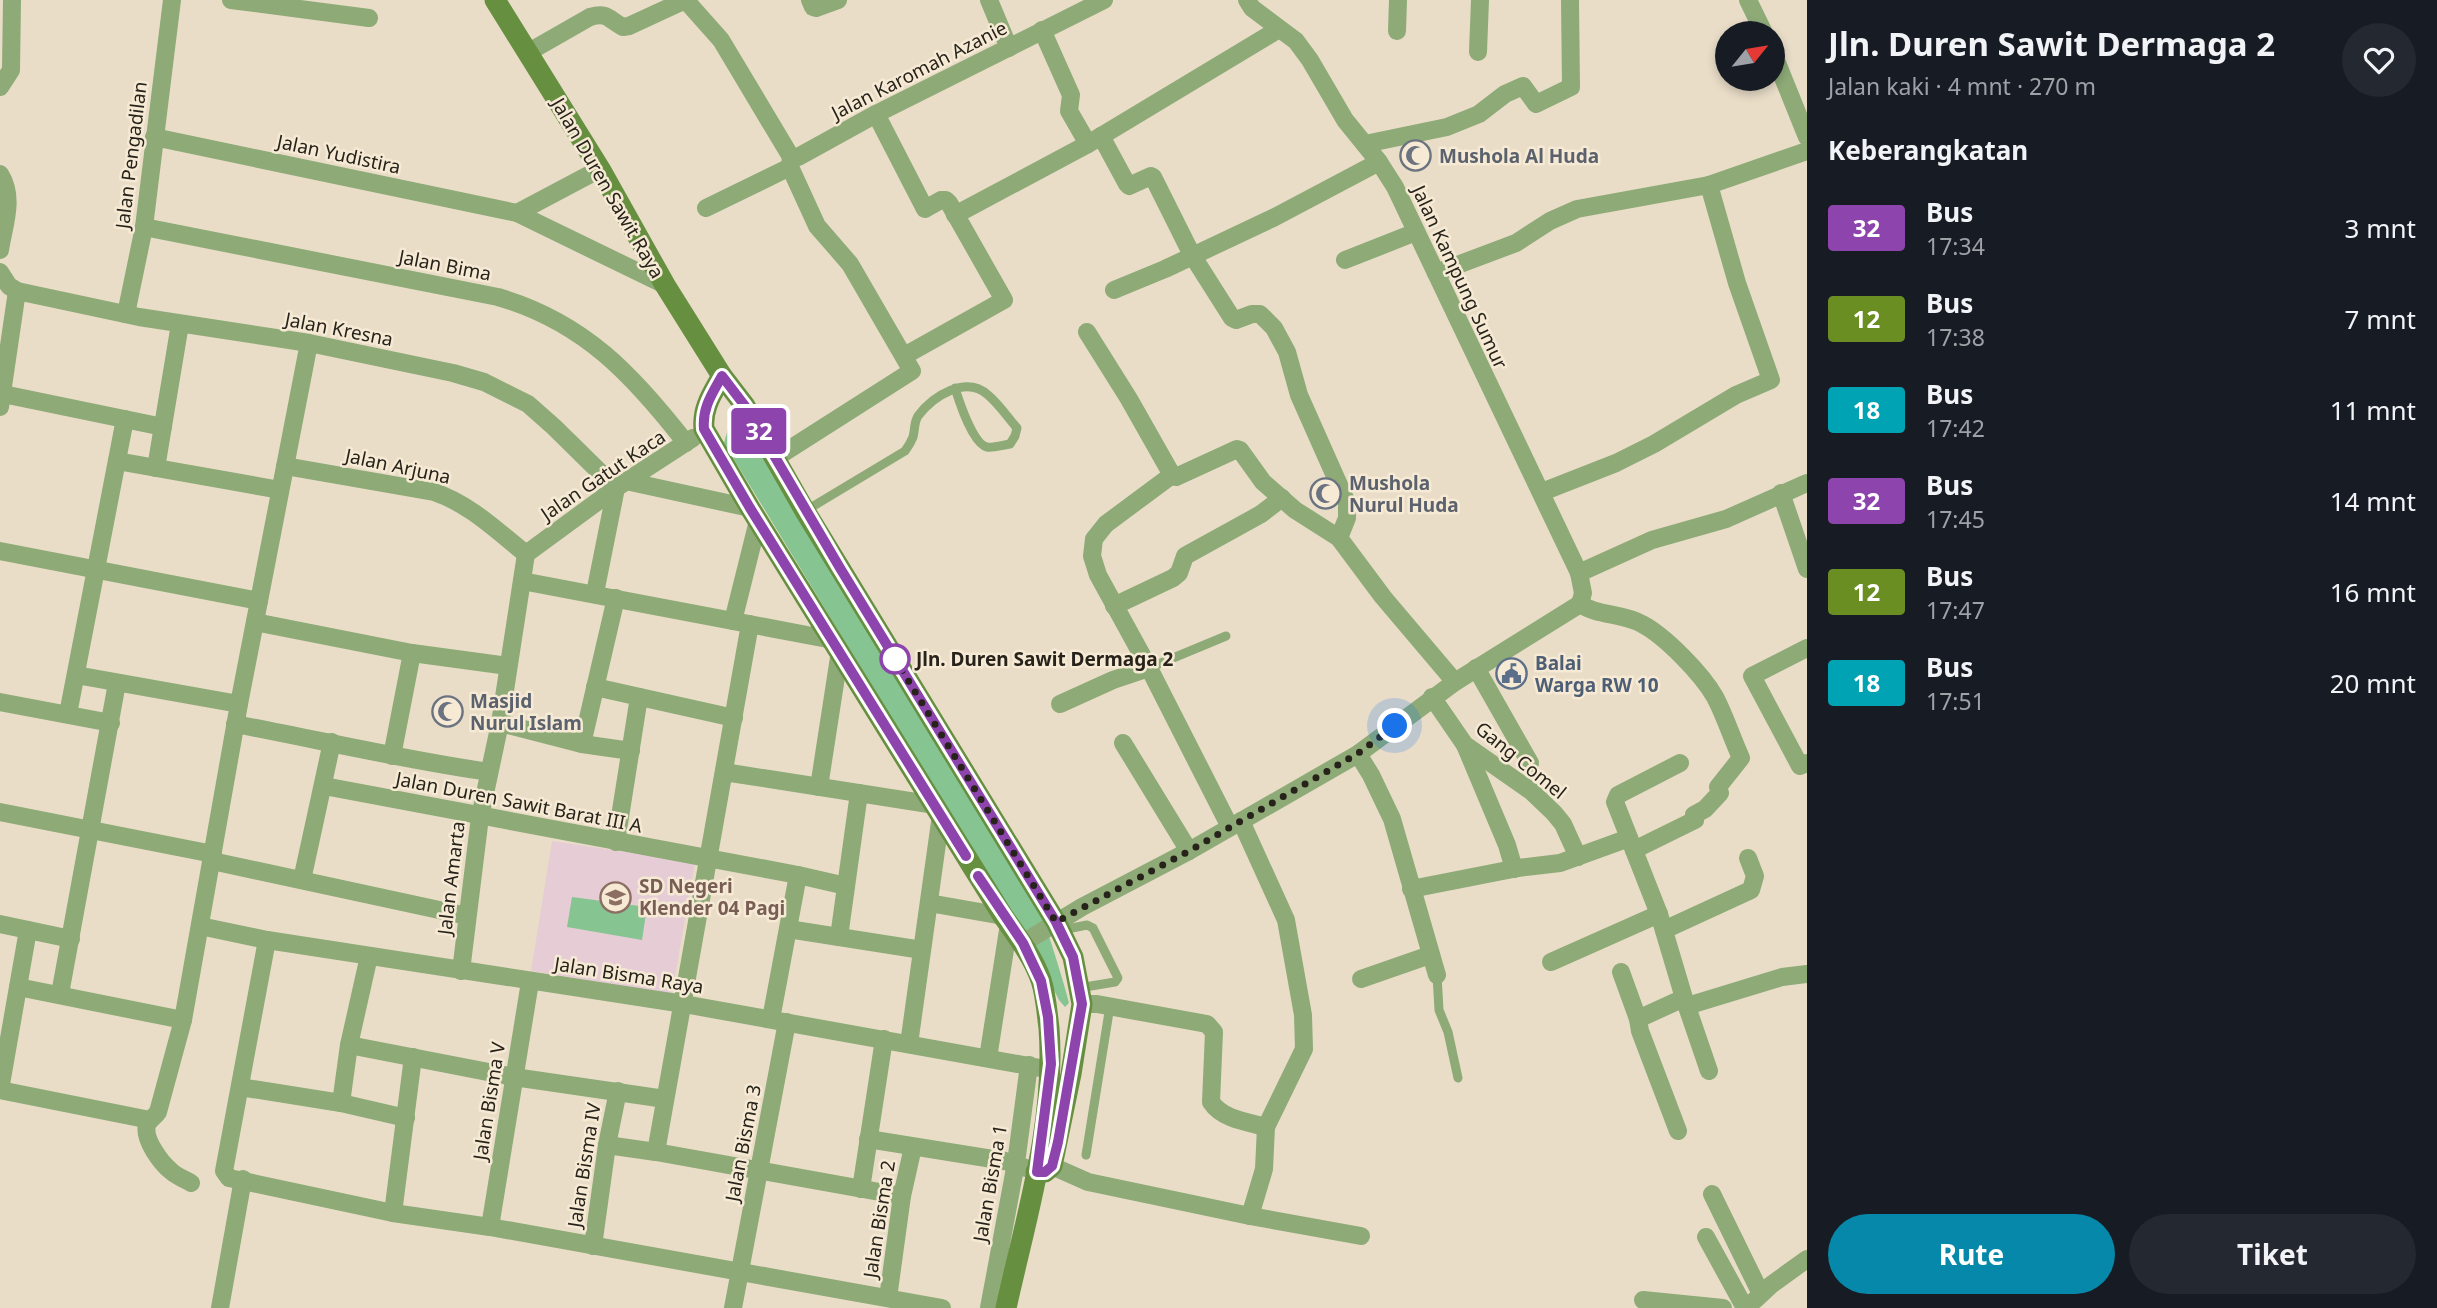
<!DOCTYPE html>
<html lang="id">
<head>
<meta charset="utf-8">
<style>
  body { margin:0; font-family:"Noto Sans",sans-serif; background:#242831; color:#f1f3f6; height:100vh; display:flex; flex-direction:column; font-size:26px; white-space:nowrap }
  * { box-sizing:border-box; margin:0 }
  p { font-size:23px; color:#9ea1a6 }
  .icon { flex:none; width:38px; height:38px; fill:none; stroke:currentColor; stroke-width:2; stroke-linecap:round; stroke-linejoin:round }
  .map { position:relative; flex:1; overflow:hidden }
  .sheet { display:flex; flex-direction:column; background:#171b24; width:630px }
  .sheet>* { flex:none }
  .badge { padding:0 14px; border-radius:5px; font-size:24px; line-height:46px }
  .needle { width:46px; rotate:60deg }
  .tools { position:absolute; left:1715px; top:21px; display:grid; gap:14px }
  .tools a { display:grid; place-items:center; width:70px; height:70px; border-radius:50%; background:#171b24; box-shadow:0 4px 10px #0003; font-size:35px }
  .you { position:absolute; width:35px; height:35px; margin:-18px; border:5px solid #fff; border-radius:50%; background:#1a73e8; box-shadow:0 0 0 10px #1a73e833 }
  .map>.badge { position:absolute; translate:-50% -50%; box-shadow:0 0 0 4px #fff }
  h2 { padding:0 21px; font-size:26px; line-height:63px }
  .round { display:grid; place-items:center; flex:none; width:74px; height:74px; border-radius:37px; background:#242831 }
  .headline { display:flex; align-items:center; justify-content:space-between; height:119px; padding:0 21px }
  h1 { font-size:33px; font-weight:700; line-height:52px }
  .button { display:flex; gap:14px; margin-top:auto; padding:14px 21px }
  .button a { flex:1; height:80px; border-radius:42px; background:#0688aa; color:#fff; font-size:28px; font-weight:700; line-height:80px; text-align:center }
  .button a+a { background:#242831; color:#f1f3f6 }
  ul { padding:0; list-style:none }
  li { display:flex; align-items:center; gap:21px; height:91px; padding:0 21px }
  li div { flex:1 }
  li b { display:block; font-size:26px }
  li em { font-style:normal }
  li .badge { min-width:77px; font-weight:700; text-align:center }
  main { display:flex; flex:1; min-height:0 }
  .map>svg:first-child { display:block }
  .education { fill:#e6cdd5 }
  .green { fill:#86c492 }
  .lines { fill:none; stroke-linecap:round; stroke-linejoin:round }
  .lane { stroke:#8daa77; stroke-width:9 }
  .street { stroke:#8daa77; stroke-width:18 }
  .secondary { stroke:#668f40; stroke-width:21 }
  .line-casing { stroke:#fff; stroke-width:16 }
  .line { stroke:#8e44ad; stroke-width:10 }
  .walk { stroke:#27231b; stroke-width:7; stroke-dasharray:0 12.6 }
  .stop-dot { fill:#fff; stroke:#8e44ad; stroke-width:3.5 }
  .labels { text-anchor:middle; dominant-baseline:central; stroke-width:5; stroke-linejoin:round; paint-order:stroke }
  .street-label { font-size:19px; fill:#27231b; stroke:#f6ead5 }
  .worship-label { font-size:19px; font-weight:bold; fill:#5b616d; stroke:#f6ead5; text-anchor:start }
  .stop-label { font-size:19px; font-weight:bold; fill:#27231b; stroke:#f6ead5; text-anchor:start }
  .service-label { font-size:19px; font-weight:bold; fill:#4e5e75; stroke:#f6ead5; text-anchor:start }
  .education-label { font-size:19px; font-weight:bold; fill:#785e54; stroke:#f6ead5; text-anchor:start }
</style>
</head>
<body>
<main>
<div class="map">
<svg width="1807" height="1308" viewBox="0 0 1807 1308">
  <rect width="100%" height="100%" fill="#e9ddc8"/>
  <!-- education -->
  <path class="education" d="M 552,841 L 695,862 L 672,994 L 531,971 Z"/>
  <!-- green -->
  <g class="green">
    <path d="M 734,408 L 1037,899 C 1048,934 1060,968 1069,1003 L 1065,1007 L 1059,1000 L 1039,960 L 724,443 Z"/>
    <path d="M 572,897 L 647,907 L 642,940 L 567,927 Z"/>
  </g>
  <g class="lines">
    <!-- lane -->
    <g class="lane">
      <path d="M 805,511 L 905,451 C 908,447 911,442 913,437 C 915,430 914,422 918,416 C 933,396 966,375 988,395 C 999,404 1008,418 1017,428 L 1015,436 L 1010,444 C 1003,445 993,448 987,447 C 973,444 959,401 955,388"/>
      <path d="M 1149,668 L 1226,636"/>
      <path d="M 1062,930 L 1087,925 L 1093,928 L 1118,978 L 1115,982 L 1079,988"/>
      <path d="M 1437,975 L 1439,1010 L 1448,1032 L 1458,1078"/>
      <path d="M 1086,1155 L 1110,1006"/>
    </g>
    <!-- street -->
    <g class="street">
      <path d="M 231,0 L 369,18"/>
      <path d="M 810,0 L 813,7 L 816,8 L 838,0"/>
      <path d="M 989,0 L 1009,48"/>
      <path d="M 1247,0 L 1252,8 L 1296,41 L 1310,60 L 1345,120 L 1379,162 L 1395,187 L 1579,573 L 1583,593 L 1580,604"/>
      <path d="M 1748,0 L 1764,33"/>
      <path d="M 1042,30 L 1071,95 L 1069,111 L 1088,144"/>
      <path d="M 1397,31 L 1398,0"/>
      <path d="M 1478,52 L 1480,0"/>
      <path d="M 527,53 L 590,17 C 608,12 608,19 623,27 L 629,26 L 683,1 L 689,4 L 721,40 L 791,157"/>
      <path d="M 1773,53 L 1807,137"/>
      <path d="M 0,87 L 11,70 L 12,0"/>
      <path d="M 876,114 L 925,209 L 941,200 L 946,200 L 949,203 L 1004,300 L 904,356"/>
      <path d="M 1101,136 L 1127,184 L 1129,186 L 1151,176 L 1153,177 L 1192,255 L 1232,318 L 1236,320 L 1252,314 L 1260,314 L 1274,328 L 1287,352 L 1299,395 L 1347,503 L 1347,518 L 1339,538"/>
      <path d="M 154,137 L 517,213 L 665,285"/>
      <path d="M 1365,144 L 1447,127 L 1479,114 L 1505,94 L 1523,86 L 1536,104 L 1571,87 L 1570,0"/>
      <path d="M 791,157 L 798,157 L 876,114 L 1104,0"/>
      <path d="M 0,174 C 15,198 4,224 0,250"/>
      <path d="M 706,208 L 790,167"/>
      <path d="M 517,213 L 600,169"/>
      <path d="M 955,215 L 1088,144 L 1279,29"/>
      <path d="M 144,227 L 498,297 C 584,322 633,375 686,443"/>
      <path d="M 1345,260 L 1416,232"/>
      <path d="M 0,272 L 9,286 L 17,291 L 139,317 L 309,343 L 453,373 L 484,382 L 528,404 L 554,427 L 616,488 L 595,593"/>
      <path d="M 1436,273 L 1516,243 L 1550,221 L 1577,209 L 1709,185 L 1807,151"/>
      <path d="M 1114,290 L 1165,269 L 1273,218 L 1379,162"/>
      <path d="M 126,314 L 144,227 L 172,0"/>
      <path d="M 1087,332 L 1129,399 L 1172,475 L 1176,477 L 1237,449 L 1240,450 L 1263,482 L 1295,510 L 1339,538 L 1383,597 L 1455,682"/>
      <path d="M 3,394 L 163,427"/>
      <path d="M 0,407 L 17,291"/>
      <path d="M 774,459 L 912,371 L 850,264 L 817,226 L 790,167 L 791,157"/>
      <path d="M 117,461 L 280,490"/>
      <path d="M 285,466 L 434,492 C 470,504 497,531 526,554"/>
      <path d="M 156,468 L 180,324"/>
      <path d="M 1172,475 L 1106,524 L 1094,539 L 1092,556 L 1098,575 L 1149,668 L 1230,827"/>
      <path d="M 626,481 L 750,508"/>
      <path d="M 1542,492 L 1616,463 L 1654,444 L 1736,395 L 1771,380 L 1737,283 L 1709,185"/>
      <path d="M 1781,493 L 1807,569"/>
      <path d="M 0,551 L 259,601"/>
      <path d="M 526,554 L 616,488 L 693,438"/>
      <path d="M 1579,573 L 1652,540 L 1726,519 L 1807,483"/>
      <path d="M 522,581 L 833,640"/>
      <path d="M 1580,604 C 1597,616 1623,613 1642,624 C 1665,636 1702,674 1715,697 C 1725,716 1732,738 1741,758 L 1718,787 L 1720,793 L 1705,809 L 1694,815 L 1695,820 L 1634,850"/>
      <path d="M 1114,606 L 1173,578 L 1179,573 L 1185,556 L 1261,514 L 1282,498"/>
      <path d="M 733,621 L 758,521"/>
      <path d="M 255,622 L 412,653 L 508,666"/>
      <path d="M 1807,648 L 1752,676 L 1800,766 L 1807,763"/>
      <path d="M 1476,668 L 1530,763"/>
      <path d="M 76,675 L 239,704"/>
      <path d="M 595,687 L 734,718"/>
      <path d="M 1432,697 L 1465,745 L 1531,791 L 1554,813 L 1563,824 L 1578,857"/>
      <path d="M 0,702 L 111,723"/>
      <path d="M 1060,704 L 1113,680 L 1149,668"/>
      <path d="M 68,714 L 125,419"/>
      <path d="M 500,723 L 582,744 L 631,751"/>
      <path d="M 235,724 C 320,740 404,760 489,772"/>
      <path d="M 1123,743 L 1189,851"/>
      <path d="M 582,744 L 616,598"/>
      <path d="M 1465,745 L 1507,845 L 1514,869"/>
      <path d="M 1358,754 L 1371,775 L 1392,819 L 1437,975"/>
      <path d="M 392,756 L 412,653"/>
      <path d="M 724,772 L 935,805"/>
      <path d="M 324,786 L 798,875 L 846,886"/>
      <path d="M 819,787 L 840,651"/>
      <path d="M 0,812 L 213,854"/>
      <path d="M 1241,821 L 1286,920 L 1303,1015 L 1304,1049 L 1266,1127 L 1264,1169 L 1250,1216 L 1361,1236"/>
      <path d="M 616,842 L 639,697"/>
      <path d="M 212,861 L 467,916"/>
      <path d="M 302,880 L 332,742"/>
      <path d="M 1411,889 L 1518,868 L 1560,863 L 1629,838"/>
      <path d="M 929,903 L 1003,916"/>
      <path d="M 0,924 L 71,939"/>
      <path d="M 200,926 L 267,940 L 684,1004 L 1051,1070"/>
      <path d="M 788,929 L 922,950"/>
      <path d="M 1664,930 L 1751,890 L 1755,876 L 1748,858"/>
      <path d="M 839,937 L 859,793"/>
      <path d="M 267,940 L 224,1171 L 229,1178 L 393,1213 L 490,1227 L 942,1308"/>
      <path d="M 1023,943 L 1082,907 L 1189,851 L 1358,754 L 1455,682 L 1580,604"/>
      <path d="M 1551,962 L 1659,914"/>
      <path d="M 461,971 L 480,817 L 500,723 L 526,554"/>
      <path d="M 1621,972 L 1638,1019"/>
      <path d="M 1361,979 L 1430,955"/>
      <path d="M 18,987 L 183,1020"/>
      <path d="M 60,994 L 117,683"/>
      <path d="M 1684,998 L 1709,1071"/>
      <path d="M 1082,1004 L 1097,1004 L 1207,1024 L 1214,1032 L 1211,1102 C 1222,1119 1247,1122 1266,1127"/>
      <path d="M 1687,1006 L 1782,977 L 1807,974"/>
      <path d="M 771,1019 L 798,875"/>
      <path d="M 909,1044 L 941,815"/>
      <path d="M 349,1045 L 514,1077 L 665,1099"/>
      <path d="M 988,1058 L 1009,924"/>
      <path d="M 240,1087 L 341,1103 L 406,1118"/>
      <path d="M 0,1090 L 28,930"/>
      <path d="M 0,1090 L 150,1120"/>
      <path d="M 341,1103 L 349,1045 L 369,956"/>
      <path d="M 1678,1131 L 1640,1031 L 1638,1019 L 1684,998 L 1659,914 L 1615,802 L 1618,795 L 1680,763"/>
      <path d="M 868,1139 L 1005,1161 L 1026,1168"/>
      <path d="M 607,1145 L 656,1152 L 902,1196"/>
      <path d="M 656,1152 L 750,624"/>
      <path d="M 1052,1166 L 1088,1182 L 1250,1216"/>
      <path d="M 191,1183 C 184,1179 176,1176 171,1171 C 161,1163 143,1139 147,1125 C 149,1119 155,1117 158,1112 L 183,1020 L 239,704 L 309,343"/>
      <path d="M 861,1189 L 884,1039"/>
      <path d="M 1712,1194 L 1761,1294"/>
      <path d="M 393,1213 L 413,1057"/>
      <path d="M 490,1227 L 530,982"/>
      <path d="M 1706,1237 L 1745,1308"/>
      <path d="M 593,1246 L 607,1145 L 618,1091"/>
      <path d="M 888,1298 L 902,1196 L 913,1147"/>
      <path d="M 1643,1300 L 1723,1308"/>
      <path d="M 1755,1300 L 1771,1285 L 1807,1259"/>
      <path d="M 220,1308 L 243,1179"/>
      <path d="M 733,1308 L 787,1022"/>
      <path d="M 989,1308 L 1016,1163 L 1029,1065"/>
    </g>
    <!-- secondary -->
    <g class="secondary">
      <path d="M 495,0 L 600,169 L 665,285 L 722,376 L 745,406 L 805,511 L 1056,922 L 1073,957 L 1082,1004 L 1071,1074 L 1052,1166 L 1045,1172 L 1036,1172"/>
      <path d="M 722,376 C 712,394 702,408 704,429 L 750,508 L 1003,916 C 1017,936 1033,957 1041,980 C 1046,995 1047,1013 1049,1028 C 1056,1122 1026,1217 1006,1308"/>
    </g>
  </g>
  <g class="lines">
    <defs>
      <path id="line" d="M 966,856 L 750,508 L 704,429 C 702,408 712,394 722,376 L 745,406 L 840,568 L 1056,922 L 1073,957 L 1082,1004 L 1058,1142 L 1052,1166 L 1045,1172 L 1037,1172 L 1051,1064 L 1048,1017 L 1041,981 L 1023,943 L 978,876"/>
    </defs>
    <!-- line casing -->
    <use href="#line" class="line-casing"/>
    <!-- line -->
    <use href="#line" class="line"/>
    <!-- walk -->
    <path class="walk" d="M 895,659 L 892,654 L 1056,922 L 1189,851 L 1357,754 L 1395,726"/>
  </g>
  <!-- icons -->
  <defs>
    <symbol id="mosque-ring" viewBox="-11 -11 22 22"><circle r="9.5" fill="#f6ead5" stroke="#6b7280" stroke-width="1.5"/><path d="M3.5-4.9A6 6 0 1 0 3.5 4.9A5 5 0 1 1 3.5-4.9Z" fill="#6b7280"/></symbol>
    <symbol id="civic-ring" viewBox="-11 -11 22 22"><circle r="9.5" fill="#f6ead5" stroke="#5c6f8a" stroke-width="1.5"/><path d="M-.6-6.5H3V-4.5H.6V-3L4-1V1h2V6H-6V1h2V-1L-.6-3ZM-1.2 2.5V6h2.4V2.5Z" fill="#5c6f8a"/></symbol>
    <symbol id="school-ring" viewBox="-11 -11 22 22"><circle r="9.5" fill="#f6ead5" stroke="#8d6e63" stroke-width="1.5"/><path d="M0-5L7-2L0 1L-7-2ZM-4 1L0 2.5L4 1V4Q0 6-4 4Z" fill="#8d6e63"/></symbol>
  </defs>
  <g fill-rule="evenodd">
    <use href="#mosque-ring" x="1398" y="138" width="35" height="35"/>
    <use href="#mosque-ring" x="1308" y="476" width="35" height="35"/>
    <use href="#civic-ring" x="1494" y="656" width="35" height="35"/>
    <use href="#mosque-ring" x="430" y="694" width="35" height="35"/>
    <use href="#school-ring" x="598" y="880" width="35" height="35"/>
  </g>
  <!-- markers -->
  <circle class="stop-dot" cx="895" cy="659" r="14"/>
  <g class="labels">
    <!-- street labels -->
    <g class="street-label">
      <text transform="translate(919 70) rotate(-27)">Jalan Karomah Azanie</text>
      <text transform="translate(339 154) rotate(12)">Jalan Yudistira</text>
      <text transform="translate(131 155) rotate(-83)">Jalan Pengadilan</text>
      <text transform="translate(608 188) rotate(60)">Jalan Duren Sawit Raya</text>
      <text transform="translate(445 265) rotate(11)">Jalan Bima</text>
      <text transform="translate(1460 277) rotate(65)">Jalan Kampung Sumur</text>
      <text transform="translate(339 329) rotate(11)">Jalan Kresna</text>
      <text transform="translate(398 466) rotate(12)">Jalan Arjuna</text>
      <text transform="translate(603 475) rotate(-34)">Jalan Gatut Kaca</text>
      <text transform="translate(1521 760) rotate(39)">Gang Comel</text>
      <text transform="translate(519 802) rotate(11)">Jalan Duren Sawit Barat III A</text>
      <text transform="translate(451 878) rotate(-83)">Jalan Amarta</text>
      <text transform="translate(629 975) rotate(9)">Jalan Bisma Raya</text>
      <text transform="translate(489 1101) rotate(-81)">Jalan Bisma V</text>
      <text transform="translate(743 1143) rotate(-79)">Jalan Bisma 3</text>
      <text transform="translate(584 1165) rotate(-81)">Jalan Bisma IV</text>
      <text transform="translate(990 1183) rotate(-80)">Jalan Bisma 1</text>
      <text transform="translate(879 1219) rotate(-81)">Jalan Bisma 2</text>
    </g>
    <!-- worship labels -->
    <g class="worship-label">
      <text x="1439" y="156">Mushola Al Huda</text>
      <text x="1349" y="483">Mushola<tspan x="1349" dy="22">Nurul Huda</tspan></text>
      <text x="470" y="701">Masjid<tspan x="470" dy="22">Nurul Islam</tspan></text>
    </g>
    <!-- stop labels -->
    <g class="stop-label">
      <text x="916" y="659">Jln. Duren Sawit Dermaga 2</text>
    </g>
    <!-- service labels -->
    <g class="service-label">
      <text x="1535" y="663">Balai<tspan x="1535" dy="22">Warga RW 10</tspan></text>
    </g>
    <!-- education labels -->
    <g class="education-label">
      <text x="639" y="886">SD Negeri<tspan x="639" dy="22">Klender 04 Pagi</tspan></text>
    </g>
  </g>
</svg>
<div class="tools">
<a><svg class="needle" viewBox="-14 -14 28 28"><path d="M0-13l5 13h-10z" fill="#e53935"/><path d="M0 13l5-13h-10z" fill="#9ea1a6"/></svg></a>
</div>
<div class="you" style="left:1395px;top:726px"></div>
<b class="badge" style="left:759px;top:431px;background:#8e44ad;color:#fff">32</b>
</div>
<section class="sheet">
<div class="headline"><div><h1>Jln. Duren Sawit Dermaga 2</h1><p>Jalan kaki · 4 mnt · 270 m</p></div><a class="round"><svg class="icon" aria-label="heart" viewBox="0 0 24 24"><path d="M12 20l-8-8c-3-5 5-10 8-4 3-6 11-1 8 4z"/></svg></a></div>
<h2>Keberangkatan</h2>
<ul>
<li><span class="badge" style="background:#8e44ad;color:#fff">32</span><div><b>Bus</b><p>17:34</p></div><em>3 mnt</em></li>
<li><span class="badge" style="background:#6b8e23;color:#fff">12</span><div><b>Bus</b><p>17:38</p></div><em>7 mnt</em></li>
<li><span class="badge" style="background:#00a3b4;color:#fff">18</span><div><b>Bus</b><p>17:42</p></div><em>11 mnt</em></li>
<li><span class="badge" style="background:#8e44ad;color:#fff">32</span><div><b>Bus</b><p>17:45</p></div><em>14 mnt</em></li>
<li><span class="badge" style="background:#6b8e23;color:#fff">12</span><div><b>Bus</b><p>17:47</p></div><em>16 mnt</em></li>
<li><span class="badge" style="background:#00a3b4;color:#fff">18</span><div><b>Bus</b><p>17:51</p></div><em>20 mnt</em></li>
</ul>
<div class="button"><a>Rute</a><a>Tiket</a></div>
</section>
</main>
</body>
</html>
